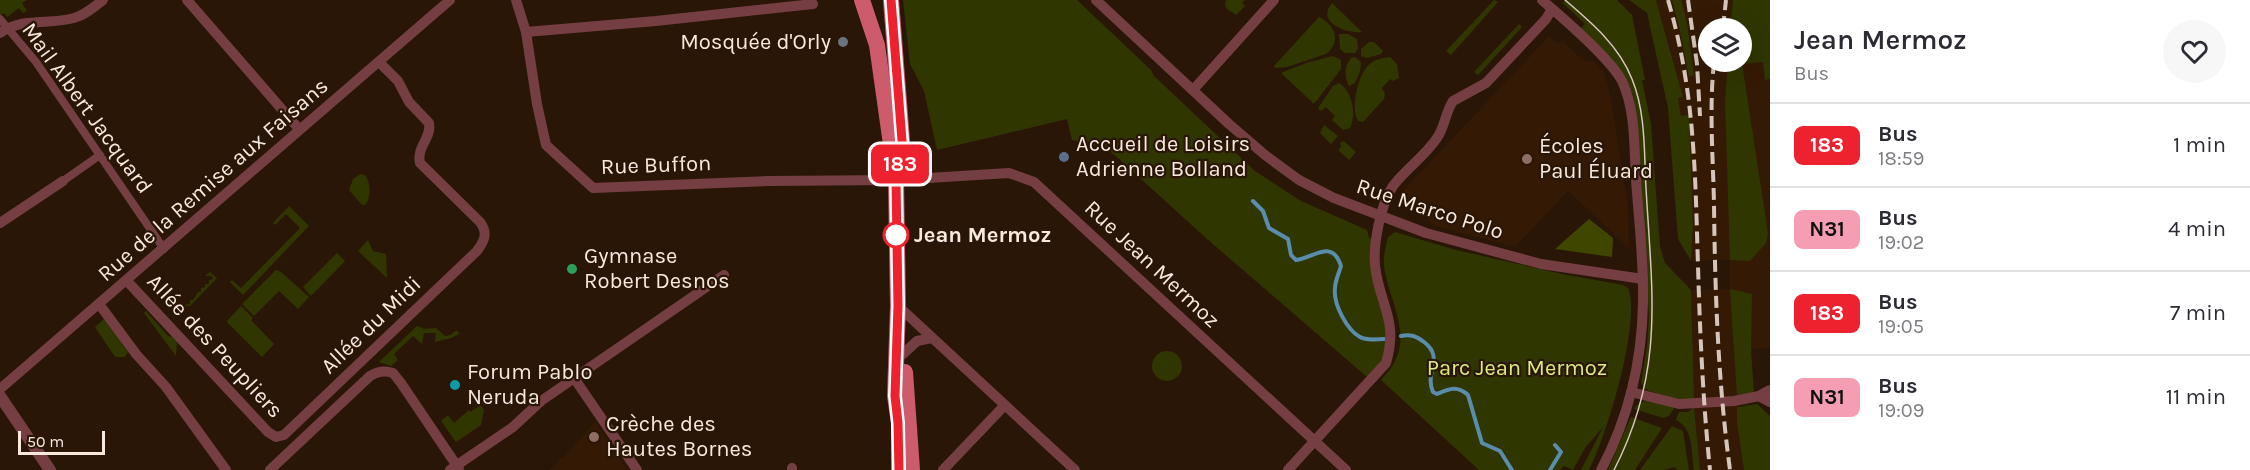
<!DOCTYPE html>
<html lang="en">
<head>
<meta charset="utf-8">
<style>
  body { margin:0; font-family:Karla,sans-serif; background:#f7f7f7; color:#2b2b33; height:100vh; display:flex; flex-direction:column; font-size:22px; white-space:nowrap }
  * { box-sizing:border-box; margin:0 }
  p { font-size:20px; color:#7c7c81 }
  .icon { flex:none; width:33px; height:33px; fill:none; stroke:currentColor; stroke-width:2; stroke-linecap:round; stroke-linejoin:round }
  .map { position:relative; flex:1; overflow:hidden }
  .sheet { display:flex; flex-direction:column; background:#fff; width:480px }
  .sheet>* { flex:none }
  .badge { padding:0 12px; border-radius:9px; font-size:21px; line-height:39px }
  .tools { position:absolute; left:1698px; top:18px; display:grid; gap:12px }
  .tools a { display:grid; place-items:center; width:54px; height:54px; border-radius:50%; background:#fff; box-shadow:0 6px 24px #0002; font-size:30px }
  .scale { position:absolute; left:18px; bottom:15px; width:87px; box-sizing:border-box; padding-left:6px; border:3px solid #f8e9df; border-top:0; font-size:16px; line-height:21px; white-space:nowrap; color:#f8e9df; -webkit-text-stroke:4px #2a1606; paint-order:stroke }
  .map>.badge { position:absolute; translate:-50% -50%; box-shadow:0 0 0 3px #fff }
  .round { display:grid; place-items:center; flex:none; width:63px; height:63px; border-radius:32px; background:#f7f7f7 }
  .summary { display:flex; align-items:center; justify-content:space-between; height:102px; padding:0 24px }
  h1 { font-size:28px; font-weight:600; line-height:45px }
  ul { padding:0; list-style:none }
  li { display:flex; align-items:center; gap:18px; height:84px; padding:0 24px; border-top:2px solid #e1e1e2 }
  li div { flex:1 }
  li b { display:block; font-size:22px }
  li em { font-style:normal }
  li .badge { min-width:66px; font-weight:700; text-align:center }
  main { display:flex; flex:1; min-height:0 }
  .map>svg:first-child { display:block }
  .built { fill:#341a05 }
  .green { fill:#2f3600 }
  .forest { fill:#3e4600 }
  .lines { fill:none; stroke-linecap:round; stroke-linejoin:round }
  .stream { stroke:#5a8cac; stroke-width:4 }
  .pedestrian { stroke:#743e43; stroke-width:8 }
  .minor { stroke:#743e43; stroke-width:10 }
  .tertiary { stroke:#743e43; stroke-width:12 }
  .primary { stroke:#cc5c6b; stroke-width:16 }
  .tram { stroke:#d5c5ba; stroke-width:1.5 }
  .rail { stroke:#d5c5ba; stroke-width:4; stroke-dasharray:12 6; stroke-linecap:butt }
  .line-casing { stroke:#fff; stroke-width:14 }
  .line { stroke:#ed222e; stroke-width:9 }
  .worship-dot { fill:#6b7280; stroke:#2a1606; stroke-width:2 }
  .service-dot { fill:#5c6f8a; stroke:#2a1606; stroke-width:2 }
  .education-dot { fill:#8d6e63; stroke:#2a1606; stroke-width:2 }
  .stop-dot { fill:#fff; stroke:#ed222e; stroke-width:3 }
  .leisure-dot { fill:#2e9e5b; stroke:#2a1606; stroke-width:2 }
  .culture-dot { fill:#0f9aa8; stroke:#2a1606; stroke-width:2 }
  .labels { text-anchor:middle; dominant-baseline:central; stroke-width:4.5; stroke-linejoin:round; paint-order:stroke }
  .poi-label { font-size:22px; fill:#f8e9df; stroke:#2a1606; text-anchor:start }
  .street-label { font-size:22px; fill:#f8e9df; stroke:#2a1606 }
  .stop-label { font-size:22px; font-weight:bold; fill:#f8e9df; stroke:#2a1606; text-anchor:start }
  .park-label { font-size:22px; fill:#daec7d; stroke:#2a1606 }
</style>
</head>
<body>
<main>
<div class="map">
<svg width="1770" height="470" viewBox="0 0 1770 470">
  <rect width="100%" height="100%" fill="#2a1606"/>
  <!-- built -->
  <g class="built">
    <path d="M 1656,0 L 1733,0 L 1730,28 L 1708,28 L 1708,62 L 1728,62 L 1725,99 L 1742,62 L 1742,28 L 1770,0 L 1770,348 L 1751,349 L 1737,395 L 1737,423 L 1744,470 L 1700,470 L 1693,394 L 1691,290 L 1730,289 L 1730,260 L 1691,261 L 1693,224 L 1688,116 L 1681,117 L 1678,98 L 1682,97 L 1671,51 Z"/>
    <path d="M 1549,36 L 1558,44 L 1562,40 L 1585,62 L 1591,60 L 1604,72 L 1610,94 L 1628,206 L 1629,248 L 1568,191 L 1515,247 L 1435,226 L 1412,205 L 1414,203 L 1402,192 Z"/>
    <path d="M 595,422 L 627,470 L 550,470 L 561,458 L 562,459 Z"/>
  </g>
  <!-- green -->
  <g class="green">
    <path d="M 0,0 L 27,0 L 22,3 L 27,11 L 23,13 L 19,8 L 7,17 L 4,13 L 0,16 Z"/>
    <path d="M 903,0 L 1077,0 L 1151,70 L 1154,76 L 1255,171 L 1301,201 L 1367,230 L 1369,238 L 1373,239 C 1377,268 1392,329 1384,355 C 1381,363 1373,370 1367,377 L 1207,239 L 1118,158 L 1104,147 L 1072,140 L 1067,119 L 937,150 L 924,91 L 910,64 Z"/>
    <path d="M 1226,0 L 1245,0 L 1242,3 L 1245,6 L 1236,15 C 1230,10 1223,10 1226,0 Z"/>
    <path d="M 1494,0 L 1498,2 L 1451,55 L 1446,51 Z"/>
    <path d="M 1565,0 L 1617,0 L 1632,15 L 1645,80 L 1642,80 L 1651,124 L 1660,247 L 1665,263 L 1691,290 L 1694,400 L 1678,400 L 1649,391 L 1644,388 L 1641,382 L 1647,346 L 1649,316 L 1636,114 L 1633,95 L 1625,77 L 1580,29 L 1585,24 L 1563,3 Z"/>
    <path d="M 1629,0 L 1656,0 L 1683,97 L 1678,98 L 1681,116 L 1689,115 L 1693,224 L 1691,261 L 1678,239 L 1668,108 L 1647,13 Z"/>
    <path d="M 1672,0 L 1681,0 L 1687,23 L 1694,75 L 1689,77 L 1679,26 Z"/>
    <path d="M 1733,0 L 1770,0 L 1770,79 L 1765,80 L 1763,62 L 1742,64 L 1768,233 L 1766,243 L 1750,261 L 1730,260 L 1725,99 L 1728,62 L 1742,62 L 1742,28 L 1730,28 Z"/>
    <path d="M 1332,3 L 1362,32 C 1347,34 1315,22 1332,3 Z"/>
    <path d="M 1319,17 C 1335,25 1342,42 1326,54 L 1287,67 L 1275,68 L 1274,66 Z"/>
    <path d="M 1519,24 L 1522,27 L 1478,75 L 1474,72 Z"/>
    <path d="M 1339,34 L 1348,34 L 1357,39 L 1358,48 L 1355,53 L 1345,53 L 1340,49 Z"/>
    <path d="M 1369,42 L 1374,42 L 1383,51 L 1381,54 L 1367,58 L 1361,56 L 1361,49 Z"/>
    <path d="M 1333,56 L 1341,60 L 1341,69 L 1314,104 L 1281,73 L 1306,63 Z"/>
    <path d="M 1355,57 L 1361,62 L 1360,72 L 1355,83 L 1349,86 C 1344,77 1344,66 1351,58 Z"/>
    <path d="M 1390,57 L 1397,64 L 1399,78 L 1393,81 L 1390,79 L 1382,88 L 1385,94 L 1384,99 L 1363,122 L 1358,121 C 1350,108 1358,72 1371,63 C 1376,59 1383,58 1390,57 Z"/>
    <path d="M 1339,83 C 1352,90 1357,115 1350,128 L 1343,130 L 1332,120 L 1335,116 L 1326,107 L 1321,111 L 1318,108 L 1333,86 Z"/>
    <path d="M 1324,125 L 1338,136 L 1331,144 L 1320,133 Z"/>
    <path d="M 1344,141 L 1356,152 L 1349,160 L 1338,150 L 1341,147 L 1340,143 Z"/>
    <path d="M 360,174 L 365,175 C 371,182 371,199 365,205 L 362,205 L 349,190 L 353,179 Z"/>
    <path d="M 289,206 L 309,226 L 243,295 L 230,282 L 232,280 L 241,288 L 300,228 L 286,214 L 275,225 L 273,223 Z"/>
    <path d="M 1395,232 L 1456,250 L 1562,274 L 1623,285 L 1628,288 C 1642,320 1606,439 1589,470 L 1581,470 L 1603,427 L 1585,448 L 1573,470 L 1564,466 L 1560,470 L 1479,470 L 1381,380 C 1386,374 1392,368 1395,361 C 1411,330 1387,296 1384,265 C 1383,255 1386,246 1388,237 Z"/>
    <path d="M 368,240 L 373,251 L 386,254 L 387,278 L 358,251 Z"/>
    <path d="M 337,253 L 345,261 L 311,296 L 303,287 Z"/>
    <path d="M 276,270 L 281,272 L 309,297 L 298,309 L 279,291 L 254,316 L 242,304 Z"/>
    <path d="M 210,272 L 217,278 L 190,306 L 176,306 L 190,304 L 190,300 L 193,300 L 198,292 L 201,292 L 201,288 L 205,287 L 205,284 L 209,284 L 209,280 L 213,279 L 212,276 L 205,276 Z"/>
    <path d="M 1730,289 L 1752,294 L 1751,349 L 1754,393 L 1737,395 Z"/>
    <path d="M 241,306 L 253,318 L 251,320 L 274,344 L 262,357 L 228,323 L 227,321 Z"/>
    <path d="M 146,311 L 168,336 L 173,337 L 177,341 L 176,356 L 144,313 Z"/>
    <path d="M 104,319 L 128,352 L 125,357 L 115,357 L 95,327 Z"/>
    <path d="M 417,326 L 425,329 L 436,328 L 445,336 L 451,335 L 455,331 L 458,331 L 459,334 L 451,338 L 435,342 L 436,333 L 424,333 L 422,344 L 413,336 L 394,354 L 398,360 L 391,366 L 379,362 Z"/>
    <circle cx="1167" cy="366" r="15"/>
    <path d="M 1645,400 L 1675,407 L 1669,416 L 1663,418 L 1634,409 L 1637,405 Z"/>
    <path d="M 1757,404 L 1770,416 L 1770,470 L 1744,470 L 1737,423 L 1737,407 Z"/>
    <path d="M 481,405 L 484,410 L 481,425 L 456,442 L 441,421 L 448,415 L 454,423 L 469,410 L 470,412 Z"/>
    <path d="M 1694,407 L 1700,470 L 1694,470 C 1691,451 1694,429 1676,420 L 1679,412 L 1688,412 Z"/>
    <path d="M 1631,417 L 1662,428 L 1635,470 L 1608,470 Z"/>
    <path d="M 1672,426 L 1683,431 L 1689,470 L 1677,470 L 1675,467 L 1663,470 L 1640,470 Z"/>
  </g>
  <!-- forest -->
  <path class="forest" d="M 1589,219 L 1613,238 L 1612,257 L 1555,249 Z"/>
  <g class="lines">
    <!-- stream -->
    <g class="stream">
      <path d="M 1253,201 L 1263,211 L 1269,228 L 1288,239 L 1291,255 L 1296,260 C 1314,258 1332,238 1341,266 C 1339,273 1335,281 1335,288 C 1333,304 1347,330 1360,337 C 1367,341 1376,339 1384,339"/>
      <path d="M 1401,336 C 1411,334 1416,336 1424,342 C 1445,358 1424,372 1433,392 L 1437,394 C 1449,389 1457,385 1468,395 L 1482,443 L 1500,451 L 1512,470"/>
      <path d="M 1550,470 L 1561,452 L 1555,445"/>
    </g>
    <!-- pedestrian -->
    <g class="pedestrian">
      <path d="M 0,19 L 36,62 L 164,249"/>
      <path d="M 63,181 L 100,155"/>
    </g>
    <!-- minor -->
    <g class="minor">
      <path d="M 187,0 L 299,129"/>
      <path d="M 516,0 L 526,32 L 537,104 L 546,145 L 593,188 L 768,181 L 896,180 L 1009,173 L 1034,182 L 1346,470"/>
      <path d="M 1096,0 L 1229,124 L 1265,155 L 1299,180 L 1334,198 L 1426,233 L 1541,264 L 1643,279"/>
      <path d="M 1542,0 C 1563,18 1611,59 1622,81 C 1636,111 1634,148 1636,180 C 1639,221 1644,262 1643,303 C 1642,361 1628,419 1601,470"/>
      <path d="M 526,32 L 656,21 L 813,4"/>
      <path d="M 0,33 C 22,17 49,25 74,18 C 85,15 94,7 103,0"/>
      <path d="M 1193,90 L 1274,0"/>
      <path d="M 0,223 L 63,181"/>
      <path d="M 127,281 L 268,432 L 276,437 L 284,435 L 477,251 C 485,240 488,233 480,222 L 420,163 C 416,147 432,138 429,123 L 409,102 L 398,81 L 379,62"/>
      <path d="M 99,304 L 136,354 L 166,387 L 226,470"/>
      <path d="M 898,306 L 1075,470"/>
      <path d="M 903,354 L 917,341 L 932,338"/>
      <path d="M 574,378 L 637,470"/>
      <path d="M 0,389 L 450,0"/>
      <path d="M 1631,392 L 1679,404 L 1734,401 L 1759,396 L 1770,390"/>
      <path d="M 1759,396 L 1770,402"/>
      <path d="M 792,468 L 792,470"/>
      <path d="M 270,470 L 370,376 C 378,371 385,370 393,373 L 401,383 L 459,469"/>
      <path d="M 450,470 L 513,427 L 541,401 L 724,275"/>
      <path d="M 943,470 L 1004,406"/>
      <path d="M 1288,470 L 1386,363 C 1399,319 1379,305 1375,265 C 1373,244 1381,203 1393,186 C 1406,169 1425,156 1437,138 C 1445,127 1445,113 1453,101 L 1486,83 L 1546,19 L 1552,9"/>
    </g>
    <!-- tertiary -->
    <path class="tertiary" d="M 0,396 L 50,470"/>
    <!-- primary -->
    <g class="primary">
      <path d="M 862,0 L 877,45 L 896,180 L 898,306 L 895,396 L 899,423 L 899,470"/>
      <path d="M 891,0 L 903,153 L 898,170"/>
      <path d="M 905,372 L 912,470"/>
    </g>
    <!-- tram -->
    <path class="tram" d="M 1565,0 C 1592,23 1619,46 1632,79 C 1646,113 1644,153 1646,188 C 1652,294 1665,371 1614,470"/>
    <!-- rail -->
    <g class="rail">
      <path d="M 1668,0 C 1695,92 1695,171 1698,266 C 1700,334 1703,402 1710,470"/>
      <path d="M 1688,0 L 1697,64 L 1700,116"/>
      <path d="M 1723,28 L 1726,0"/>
      <path d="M 1714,62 C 1709,109 1713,157 1714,204 C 1715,293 1718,382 1730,470"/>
    </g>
  </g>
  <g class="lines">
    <defs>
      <path id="line" d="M 891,0 L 903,153 L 896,180 L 898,306 L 895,396 L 898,423 L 899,470"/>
    </defs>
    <!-- line casing -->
    <use href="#line" class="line-casing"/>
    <!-- line -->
    <use href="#line" class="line"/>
  </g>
  <!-- markers -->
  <circle class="worship-dot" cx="843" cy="42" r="6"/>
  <circle class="service-dot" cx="1064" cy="157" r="6"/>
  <g class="education-dot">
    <circle cx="1527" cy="159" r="6"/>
    <circle cx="594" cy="437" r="6"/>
  </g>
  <circle class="stop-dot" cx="896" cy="235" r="12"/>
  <circle class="leisure-dot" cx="572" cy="269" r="6"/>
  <circle class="culture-dot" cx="455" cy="385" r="6"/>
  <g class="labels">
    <!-- poi labels -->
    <g class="poi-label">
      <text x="831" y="42" text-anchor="end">Mosquée d'Orly</text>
      <text x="1076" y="144">Accueil de Loisirs<tspan x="1076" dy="25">Adrienne Bolland</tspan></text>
      <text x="1539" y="146">Écoles<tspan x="1539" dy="25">Paul Éluard</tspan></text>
      <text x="584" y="256">Gymnase<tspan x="584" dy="25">Robert Desnos</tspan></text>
      <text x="467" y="372">Forum Pablo<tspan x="467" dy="25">Neruda</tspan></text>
      <text x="606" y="424">Crèche des<tspan x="606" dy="25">Hautes Bornes</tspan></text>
    </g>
    <!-- street labels -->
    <g class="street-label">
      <text transform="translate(87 108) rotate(54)">Mail Albert Jacquard</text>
      <text transform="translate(656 165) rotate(-2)">Rue Buffon</text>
      <text transform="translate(213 180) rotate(-41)">Rue de la Remise aux Faisans</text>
      <text transform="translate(1430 209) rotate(18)">Rue Marco Polo</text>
      <text transform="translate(1152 264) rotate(43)">Rue Jean Mermoz</text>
      <text transform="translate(371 325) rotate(-44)">Allée du Midi</text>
      <text transform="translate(215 346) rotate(47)">Allée des Peupliers</text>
    </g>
    <!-- stop labels -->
    <g class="stop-label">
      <text x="914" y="235">Jean Mermoz</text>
    </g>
    <!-- park labels -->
    <g class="park-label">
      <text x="1517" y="368">Parc Jean Mermoz</text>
    </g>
  </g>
</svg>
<div class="tools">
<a><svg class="icon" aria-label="layers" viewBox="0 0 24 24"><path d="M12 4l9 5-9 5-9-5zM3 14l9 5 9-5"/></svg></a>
</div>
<div class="scale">50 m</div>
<b class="badge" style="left:900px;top:164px;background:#ed222e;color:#fff">183</b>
</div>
<section class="sheet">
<div class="summary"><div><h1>Jean Mermoz</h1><p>Bus</p></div><a class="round"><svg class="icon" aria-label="heart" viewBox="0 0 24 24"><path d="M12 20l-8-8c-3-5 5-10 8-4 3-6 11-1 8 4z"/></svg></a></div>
<ul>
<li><span class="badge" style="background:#ed222e;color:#fff">183</span><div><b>Bus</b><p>18:59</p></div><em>1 min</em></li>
<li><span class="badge" style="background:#f59eb3;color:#111">N31</span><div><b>Bus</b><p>19:02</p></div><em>4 min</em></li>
<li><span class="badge" style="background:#ed222e;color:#fff">183</span><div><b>Bus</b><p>19:05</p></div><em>7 min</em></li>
<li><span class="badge" style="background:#f59eb3;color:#111">N31</span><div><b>Bus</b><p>19:09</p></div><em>11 min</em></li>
</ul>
</section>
</main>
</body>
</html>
